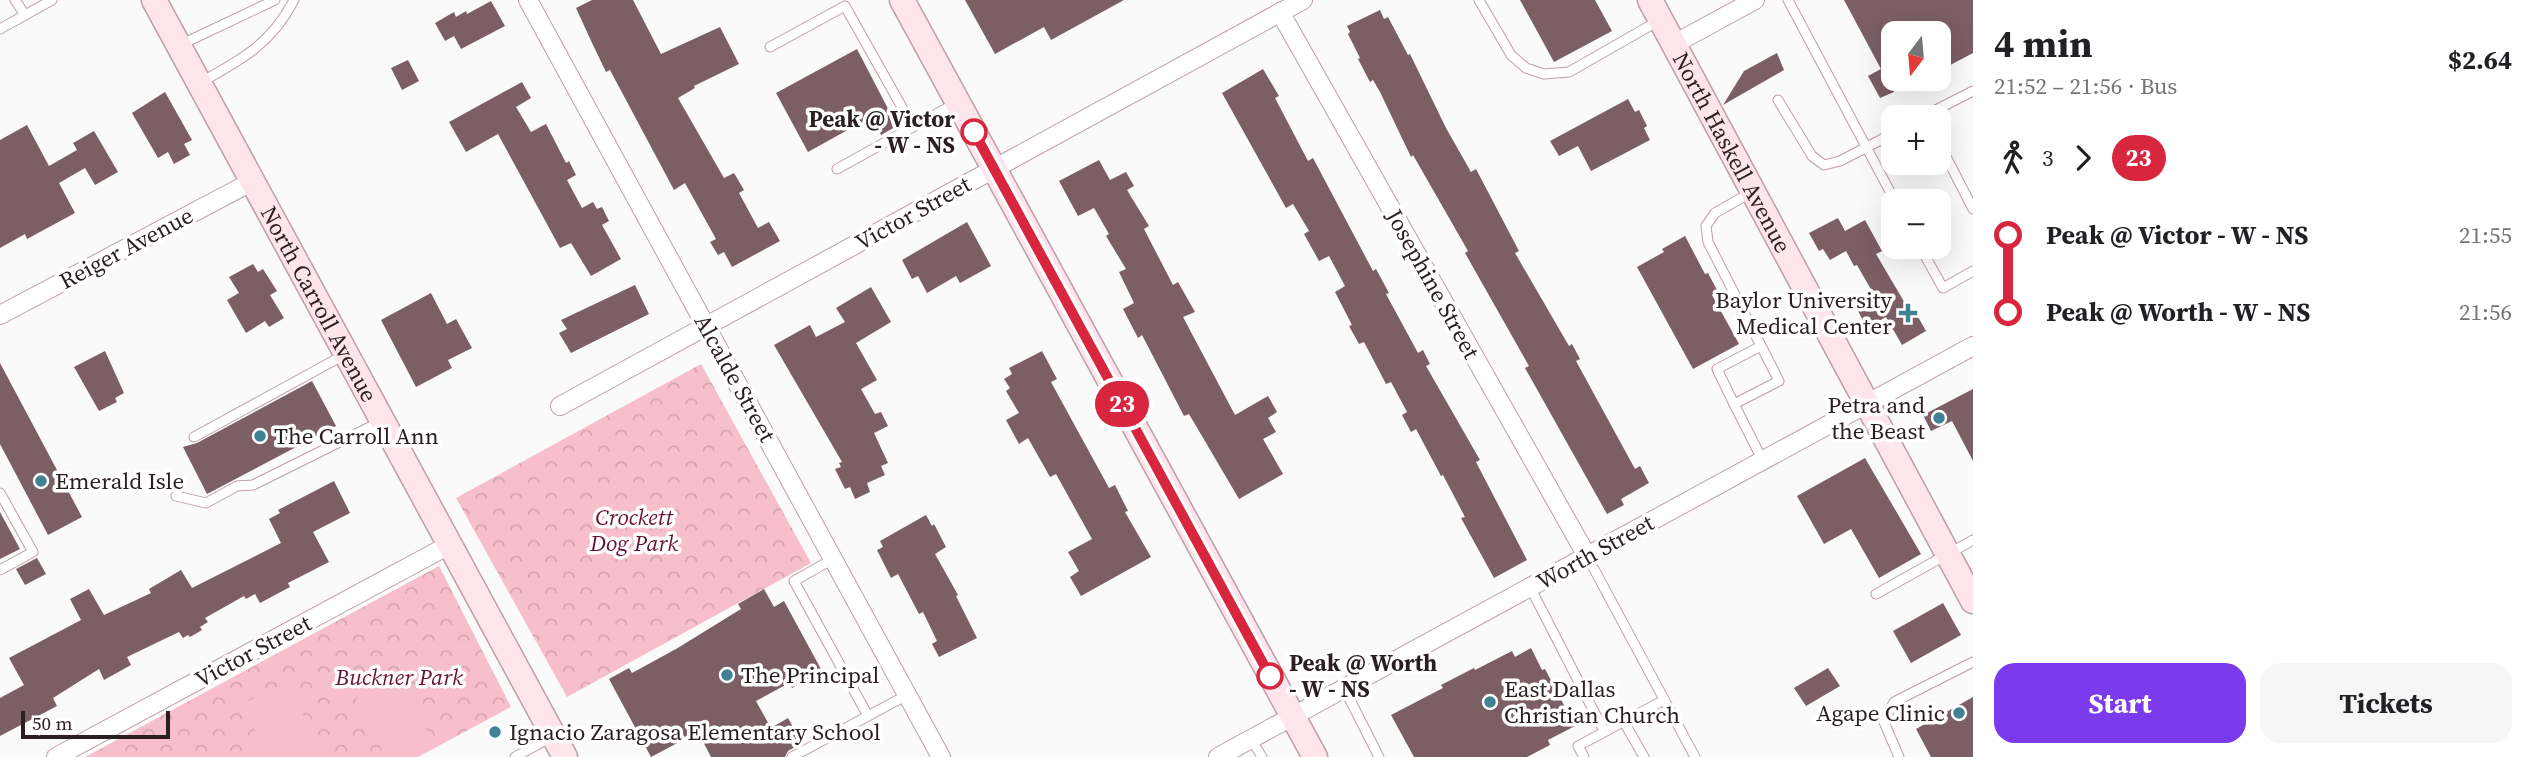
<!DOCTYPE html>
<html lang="en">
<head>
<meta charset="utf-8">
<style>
  body { margin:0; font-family:"Source Serif 4",serif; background:#f6f6f6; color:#202124; height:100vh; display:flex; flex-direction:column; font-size:26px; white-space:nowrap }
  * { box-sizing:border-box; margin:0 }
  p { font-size:23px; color:#757577 }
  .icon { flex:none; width:38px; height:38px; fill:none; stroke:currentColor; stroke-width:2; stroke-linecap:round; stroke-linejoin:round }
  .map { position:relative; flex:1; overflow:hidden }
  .details { display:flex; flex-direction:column; background:#fff; width:560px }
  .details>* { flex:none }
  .badge { padding:0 14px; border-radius:23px; font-size:24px; line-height:46px }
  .needle { width:46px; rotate:196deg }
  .controls { position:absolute; left:1881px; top:21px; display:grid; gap:14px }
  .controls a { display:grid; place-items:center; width:70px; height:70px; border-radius:14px; background:#fff; box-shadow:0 7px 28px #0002; font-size:35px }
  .scale { position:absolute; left:21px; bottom:18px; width:149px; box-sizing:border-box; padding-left:7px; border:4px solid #2a1e21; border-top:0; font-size:19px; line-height:24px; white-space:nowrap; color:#2a1e21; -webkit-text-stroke:5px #fff; paint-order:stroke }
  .map>.badge { position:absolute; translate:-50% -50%; box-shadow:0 0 0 4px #fff }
  .legs { display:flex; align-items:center; gap:10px; height:77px; padding:0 21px; font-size:23px }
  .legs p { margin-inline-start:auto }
  .overview { display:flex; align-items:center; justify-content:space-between; height:119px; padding:0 21px }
  h1 { font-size:38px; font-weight:700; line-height:52px }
  .primary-button { display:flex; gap:14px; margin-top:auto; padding:14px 21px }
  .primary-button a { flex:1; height:80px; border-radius:21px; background:#7c3aed; color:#fff; font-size:28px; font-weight:700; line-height:80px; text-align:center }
  .primary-button a+a { background:#f6f6f6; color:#202124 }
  ul { padding:0 21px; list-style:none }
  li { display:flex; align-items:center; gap:24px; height:77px; font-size:26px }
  li i { display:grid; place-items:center; width:10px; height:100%; margin:0 9px; background:currentColor }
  li i::after { content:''; width:18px; height:18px; margin:-9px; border:5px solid; border-radius:50%; background:#fff }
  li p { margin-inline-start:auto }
  li:first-child i { background:linear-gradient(#0000 50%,currentColor 0) }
  li:last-child i { background:linear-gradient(currentColor 50%,#0000 0) }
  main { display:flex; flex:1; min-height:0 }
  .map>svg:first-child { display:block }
  .park { fill:url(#park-crowns) }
  .pitch { fill:#f7bfcc }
  .building { fill:#7c5e65 }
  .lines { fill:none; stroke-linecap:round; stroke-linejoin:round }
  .lane-casing { stroke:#bf9ea6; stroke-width:11 }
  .street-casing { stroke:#bf9ea6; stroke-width:20 }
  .secondary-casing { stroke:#bf9ea6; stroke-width:27 }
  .lane { stroke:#fff; stroke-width:9 }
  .street { stroke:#fff; stroke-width:18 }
  .secondary { stroke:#fee5ec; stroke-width:24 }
  .line-1-casing { stroke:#fff; stroke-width:16 }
  .line-1 { stroke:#d7263d; stroke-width:10 }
  .stop-1-dot { fill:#fff; stroke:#d7263d; stroke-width:3.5 }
  .poi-dot { fill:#408293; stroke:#fff; stroke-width:2.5 }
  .labels { text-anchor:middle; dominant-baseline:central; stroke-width:7; stroke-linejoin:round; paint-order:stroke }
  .stop-label { font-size:23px; font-weight:bold; fill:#2a1e21; stroke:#fff; text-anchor:end }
  .street-label { font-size:23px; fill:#2a1e21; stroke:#fff }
  .poi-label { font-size:23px; fill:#2a1e21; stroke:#fff; text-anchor:start }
  .park-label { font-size:23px; font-style:italic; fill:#6a1035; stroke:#fff }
</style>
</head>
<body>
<main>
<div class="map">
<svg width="1973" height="757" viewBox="0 0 1973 757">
  <defs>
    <pattern id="park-crowns" width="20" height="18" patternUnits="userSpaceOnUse" patternTransform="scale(1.75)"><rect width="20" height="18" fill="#f7bfcc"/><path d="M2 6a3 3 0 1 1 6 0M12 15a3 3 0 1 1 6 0" fill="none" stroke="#d4a4af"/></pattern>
  </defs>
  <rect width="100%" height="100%" fill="#fafafa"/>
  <!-- park -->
  <g class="park">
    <path d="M 701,364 L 811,563 L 567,697 L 456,498 Z"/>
    <path d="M 439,566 L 511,707 L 418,757 L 85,757 Z"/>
  </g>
  <!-- pitch -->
  <g class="pitch">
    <path d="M 397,672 L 433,743 L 405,757 L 385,757 L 354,694 Z"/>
    <path d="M 287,682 L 324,757 L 268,757 L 242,704 Z"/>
  </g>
  <!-- building -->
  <g class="building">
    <path d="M 592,0 L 633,0 L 661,54 L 720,27 L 739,64 L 694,86 L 695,88 L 678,98 L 724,178 L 734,173 L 744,190 L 739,193 L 758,228 L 769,222 L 780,241 L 732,267 L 724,252 L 718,255 L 710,242 L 716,239 L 685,183 L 674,190 L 610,70 L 606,72 L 593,45 L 576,8 Z"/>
    <path d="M 965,0 L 1124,0 L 1051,40 L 1044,27 L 995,54 Z"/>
    <path d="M 1520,0 L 1595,0 L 1612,31 L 1554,62 Z"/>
    <path d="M 1844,0 L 1973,0 L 1973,53 L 1939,71 L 1939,33 L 1894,33 L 1894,92 L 1880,98 L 1868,76 L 1881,69 Z"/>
    <path d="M 491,1 L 505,26 L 461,49 L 454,36 L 445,41 L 435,23 L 454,12 L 456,17 L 466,11 L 467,14 Z"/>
    <path d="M 1380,10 L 1384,19 L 1388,17 L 1408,55 L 1410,54 L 1446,128 L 1471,172 L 1476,169 L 1519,251 L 1515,253 L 1569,346 L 1572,344 L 1580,359 L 1576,361 L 1635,469 L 1640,466 L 1649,483 L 1621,499 L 1624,505 L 1607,514 L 1525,368 L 1529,366 L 1465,253 L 1468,251 L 1413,155 L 1411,157 L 1380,92 L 1373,80 L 1370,82 L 1358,59 L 1360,58 L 1348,34 L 1350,32 L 1347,26 Z"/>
    <path d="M 857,49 L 897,126 L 881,135 L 871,117 L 808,152 L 776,93 Z"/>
    <path d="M 1777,53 L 1784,70 L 1723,105 L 1744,71 Z"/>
    <path d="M 408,60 L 419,81 L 402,90 L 391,68 Z"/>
    <path d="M 1263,69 L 1279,96 L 1275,98 L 1308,161 L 1313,158 L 1373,271 L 1376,269 L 1389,293 L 1386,294 L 1418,353 L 1423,350 L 1430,364 L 1426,366 L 1480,460 L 1476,462 L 1527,560 L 1494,578 L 1461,518 L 1465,517 L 1443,475 L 1441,476 L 1416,429 L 1411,432 L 1402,415 L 1407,412 L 1391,382 L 1386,384 L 1364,342 L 1359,344 L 1349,326 L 1352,325 L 1335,292 L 1345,286 L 1329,256 L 1319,261 L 1304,234 L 1309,231 L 1293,204 L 1286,208 L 1222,93 Z"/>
    <path d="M 522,82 L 531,98 L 516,107 L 531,132 L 546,124 L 566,163 L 569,161 L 576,175 L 567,180 L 582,208 L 593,202 L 597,209 L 602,207 L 609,221 L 602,225 L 621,259 L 591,276 L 571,243 L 560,248 L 498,134 L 466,152 L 449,122 Z"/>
    <path d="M 165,92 L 192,140 L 184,144 L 190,155 L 174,164 L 168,152 L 158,158 L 132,113 Z"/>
    <path d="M 1628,99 L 1635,112 L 1639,110 L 1647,126 L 1644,128 L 1650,140 L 1591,171 L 1578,146 L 1559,156 L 1550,141 Z"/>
    <path d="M 27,125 L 49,166 L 77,150 L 73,143 L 94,131 L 118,172 L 95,185 L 85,168 L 59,183 L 75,213 L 27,239 L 25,234 L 0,248 L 0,140 Z"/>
    <path d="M 1099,160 L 1110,180 L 1126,172 L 1134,186 L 1127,190 L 1149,226 L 1144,229 L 1173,285 L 1178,282 L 1195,312 L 1183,317 L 1235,415 L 1268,396 L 1277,412 L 1268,418 L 1276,432 L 1263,439 L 1283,474 L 1239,499 L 1189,414 L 1184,416 L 1142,335 L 1138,338 L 1123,309 L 1134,303 L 1119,272 L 1126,269 L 1106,236 L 1109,234 L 1094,208 L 1078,216 L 1059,181 Z"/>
    <path d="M 1838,218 L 1845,231 L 1865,220 L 1882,251 L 1876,254 L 1909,310 L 1913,308 L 1926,331 L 1902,345 L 1886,317 L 1867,328 L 1858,311 L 1877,300 L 1857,265 L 1854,266 L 1846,251 L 1830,260 L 1823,249 L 1819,251 L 1809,233 Z"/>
    <path d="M 967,222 L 991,266 L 960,283 L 956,276 L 927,293 L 918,276 L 912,279 L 902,260 Z"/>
    <path d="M 1685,236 L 1705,274 L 1708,273 L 1718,292 L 1712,295 L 1739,344 L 1693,369 L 1637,267 L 1664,252 L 1662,249 Z"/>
    <path d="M 253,264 L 258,272 L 263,269 L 277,291 L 270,295 L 284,318 L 269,327 L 265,321 L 246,333 L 227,300 L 239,293 L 229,277 Z"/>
    <path d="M 635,285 L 649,314 L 571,353 L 559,333 L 567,329 L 561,320 Z"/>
    <path d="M 871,287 L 891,322 L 856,343 L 877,380 L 861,389 L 875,414 L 881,412 L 888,426 L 874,433 L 888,463 L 881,466 L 885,475 L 867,483 L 870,492 L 855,499 L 850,487 L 845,489 L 835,469 L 841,467 L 839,463 L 842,462 L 774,345 L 810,325 L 816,337 L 845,322 L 836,308 Z"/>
    <path d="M 431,293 L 447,324 L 456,319 L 472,348 L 448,360 L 452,368 L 416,387 L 381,320 Z"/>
    <path d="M 105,351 L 124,393 L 115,398 L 117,402 L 99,411 L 74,367 Z"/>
    <path d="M 1042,351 L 1057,379 L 1051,382 L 1109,488 L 1115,485 L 1128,511 L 1125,512 L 1151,557 L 1081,596 L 1070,577 L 1079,571 L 1068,552 L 1092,539 L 1056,474 L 1050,477 L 1028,438 L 1019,444 L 1006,420 L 1019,413 L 1006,391 L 1010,388 L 1004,379 L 1012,374 L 1009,368 Z"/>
    <path d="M 0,363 L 82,517 L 48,535 L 0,444 Z"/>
    <path d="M 312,381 L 336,426 L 207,494 L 183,447 L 197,443 Z"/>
    <path d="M 1973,389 L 1973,461 L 1952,421 L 1931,431 L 1923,415 Z"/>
    <path d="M 1865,458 L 1921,554 L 1879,578 L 1851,529 L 1824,544 L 1797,496 Z"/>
    <path d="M 334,481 L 350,513 L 313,532 L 329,562 L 288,583 L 290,587 L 260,603 L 255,594 L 246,599 L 244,596 L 205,618 L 208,622 L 200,627 L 202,630 L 190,637 L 188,635 L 183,638 L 179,632 L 127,657 L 131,665 L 104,680 L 99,669 L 53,698 L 57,706 L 0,736 L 0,698 L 24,685 L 9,658 L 81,620 L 70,599 L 89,589 L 104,615 L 151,593 L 149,589 L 181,570 L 192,588 L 281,543 L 269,519 L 280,513 L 278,510 Z"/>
    <path d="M 0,512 L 20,549 L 0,559 Z"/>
    <path d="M 926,515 L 932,526 L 934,524 L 946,547 L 935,554 L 958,595 L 956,596 L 977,638 L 939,657 L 932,644 L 937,641 L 923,612 L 919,614 L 898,574 L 891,578 L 877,550 L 883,547 L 880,541 Z"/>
    <path d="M 37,558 L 46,574 L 25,585 L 16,569 Z"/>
    <path d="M 764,589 L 774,607 L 784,601 L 822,671 L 792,688 L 789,683 L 756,701 L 771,728 L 788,718 L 802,743 L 788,751 L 785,757 L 711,757 L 698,732 L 651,757 L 609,679 L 629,668 L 632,673 L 676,649 L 741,609 L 738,604 Z"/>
    <path d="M 1943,603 L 1961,635 L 1911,663 L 1893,631 Z"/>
    <path d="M 1531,648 L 1542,670 L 1545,669 L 1575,726 L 1548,740 L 1550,745 L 1527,757 L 1414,757 L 1391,715 L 1443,688 L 1441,685 L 1474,668 L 1475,670 L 1512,651 L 1515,657 Z"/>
    <path d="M 1828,668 L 1840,686 L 1806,706 L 1794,688 Z"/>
    <path d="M 1973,697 L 1973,757 L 1931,757 L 1916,729 Z"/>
  </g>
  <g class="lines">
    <defs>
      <g id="lane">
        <path d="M 15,0 L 25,15"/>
        <path d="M 1479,0 L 1511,55 L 1526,68 L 1544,74 L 1569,72 L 1660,20"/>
        <path d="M 1788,0 L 1895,201"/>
        <path d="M 0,29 L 52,0"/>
        <path d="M 182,44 L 275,0"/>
        <path d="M 770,47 L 845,6 L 913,127"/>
        <path d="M 201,82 C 243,59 272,43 294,0"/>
        <path d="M 1778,100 L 1812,156 L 1824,165 L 1840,161 L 1894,133"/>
        <path d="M 1922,117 L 1973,91"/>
        <path d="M 1939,143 L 1973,209"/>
        <path d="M 837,169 L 956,103"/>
        <path d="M 1752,192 L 1715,213 L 1706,226 L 1708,242 L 1779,381 L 1734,404 L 1763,461"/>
        <path d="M 1920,247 L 1943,288 L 1973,271"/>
        <path d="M 1734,404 L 1717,369 L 1761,346"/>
        <path d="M 194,437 L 344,355"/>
        <path d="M 0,493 L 33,552 L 0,570"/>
        <path d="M 176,496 L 206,503 L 237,486 L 253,485 L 380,422"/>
        <path d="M 1587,556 L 1695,757"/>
        <path d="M 833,559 L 794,581 L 868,716"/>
        <path d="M 1530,587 L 1604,731"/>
        <path d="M 1876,594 L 1973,540"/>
        <path d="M 1344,688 L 1379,757"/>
        <path d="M 1624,722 L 1644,757"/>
        <path d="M 1251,739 L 1262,757"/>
        <path d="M 515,757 L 553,736"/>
        <path d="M 792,757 L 907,695"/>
        <path d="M 1584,757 L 1578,746 L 1664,700"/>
        <path d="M 1899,757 L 1884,722 L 1894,702 L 1973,662"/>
      </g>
      <g id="street">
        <path d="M 528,0 L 941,757"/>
        <path d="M 1280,12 L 1587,556"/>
        <path d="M 1674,44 L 1755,0"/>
        <path d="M 0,315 L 253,181"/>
        <path d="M 560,406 L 1303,0"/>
        <path d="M 56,757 L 449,545"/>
        <path d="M 1218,757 L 1973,346"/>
      </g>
      <g id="secondary">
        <path id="s1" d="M 154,0 L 565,757"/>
        <path d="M 902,0 L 1315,757"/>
        <path id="s2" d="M 1650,0 L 1973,601"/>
      </g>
    </defs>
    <!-- lane casing -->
    <use href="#lane" class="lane-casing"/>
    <!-- street casing -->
    <use href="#street" class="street-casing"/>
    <!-- secondary casing -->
    <use href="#secondary" class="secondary-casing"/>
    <!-- lane -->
    <use href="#lane" class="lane"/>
    <!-- street -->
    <use href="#street" class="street"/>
    <!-- secondary -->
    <use href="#secondary" class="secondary"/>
  </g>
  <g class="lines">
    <defs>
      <path id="line-1" d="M 974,132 L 1270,676"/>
    </defs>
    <!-- line-1 casing -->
    <use href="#line-1" class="line-1-casing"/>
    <!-- line-1 -->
    <use href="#line-1" class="line-1"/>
  </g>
  <!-- markers -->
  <g class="stop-1-dot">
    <circle cx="974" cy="132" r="12"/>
    <circle cx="1270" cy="676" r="12"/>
  </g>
  <g class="poi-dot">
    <path d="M1904.5 302.5h7v7h7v7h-7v7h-7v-7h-7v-7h7z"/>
    <circle cx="1939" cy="418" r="7"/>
    <circle cx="260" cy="436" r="7"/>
    <circle cx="41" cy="481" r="7"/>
    <circle cx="727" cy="675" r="7"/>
    <circle cx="1490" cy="702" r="7"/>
    <circle cx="1959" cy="713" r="7"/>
    <circle cx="495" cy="732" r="7"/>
  </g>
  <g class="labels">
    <!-- stop labels -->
    <g class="stop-label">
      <text x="955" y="119">Peak @ Victor<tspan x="955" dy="26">- W - NS</tspan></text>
      <text x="1289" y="663" text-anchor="start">Peak @ Worth<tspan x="1289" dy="26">- W - NS</tspan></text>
    </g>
    <!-- street labels -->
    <g class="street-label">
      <text stroke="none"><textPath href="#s2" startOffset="173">North Haskell Avenue</textPath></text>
      <text transform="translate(913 213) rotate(-29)">Victor Street</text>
      <text transform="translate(126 248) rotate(-28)">Reiger Avenue</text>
      <text transform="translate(1433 284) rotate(61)">Josephine Street</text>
      <text stroke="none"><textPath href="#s1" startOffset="346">North Carroll Avenue</textPath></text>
      <text transform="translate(735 378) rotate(61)">Alcalde Street</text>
      <text transform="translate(1595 552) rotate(-29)">Worth Street</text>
      <text transform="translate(253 651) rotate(-28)">Victor Street</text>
    </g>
    <!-- poi labels -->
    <g class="poi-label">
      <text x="1892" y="300" text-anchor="end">Baylor University<tspan x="1892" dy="26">Medical Center</tspan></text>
      <text x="1925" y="405" text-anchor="end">Petra and<tspan x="1925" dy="26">the Beast</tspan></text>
      <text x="274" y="436">The Carroll Ann</text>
      <text x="55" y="481">Emerald Isle</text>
      <text x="741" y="675">The Principal</text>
      <text x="1504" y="689">East Dallas<tspan x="1504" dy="26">Christian Church</tspan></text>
      <text x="1945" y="713" text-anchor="end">Agape Clinic</text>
      <text x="509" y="732">Ignacio Zaragosa Elementary School</text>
    </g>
    <!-- park labels -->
    <g class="park-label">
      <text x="634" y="517">Crockett<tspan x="634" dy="26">Dog Park</tspan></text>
      <text x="399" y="677">Buckner Park</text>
    </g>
  </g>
</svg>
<div class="controls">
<a><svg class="needle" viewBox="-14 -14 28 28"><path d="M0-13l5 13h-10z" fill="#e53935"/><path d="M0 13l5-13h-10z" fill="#757577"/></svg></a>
<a>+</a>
<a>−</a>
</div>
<div class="scale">50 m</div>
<b class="badge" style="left:1122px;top:404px;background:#d7263d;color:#fff">23</b>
</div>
<section class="details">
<div class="overview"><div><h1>4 min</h1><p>21:52 – 21:56 · Bus</p></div><b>$2.64</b></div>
<div class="legs"><svg class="icon" aria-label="walk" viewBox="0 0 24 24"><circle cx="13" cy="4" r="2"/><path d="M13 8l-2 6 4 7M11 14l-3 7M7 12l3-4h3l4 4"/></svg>3<svg class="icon" aria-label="forward" viewBox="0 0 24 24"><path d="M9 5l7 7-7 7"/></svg><b class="badge" style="background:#d7263d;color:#fff">23</b></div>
<ul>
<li><i style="color:#d7263d"></i><b>Peak @ Victor - W - NS</b><p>21:55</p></li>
<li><i style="color:#d7263d"></i><b>Peak @ Worth - W - NS</b><p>21:56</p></li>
</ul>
<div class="primary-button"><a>Start</a><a>Tickets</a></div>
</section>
</main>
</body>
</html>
